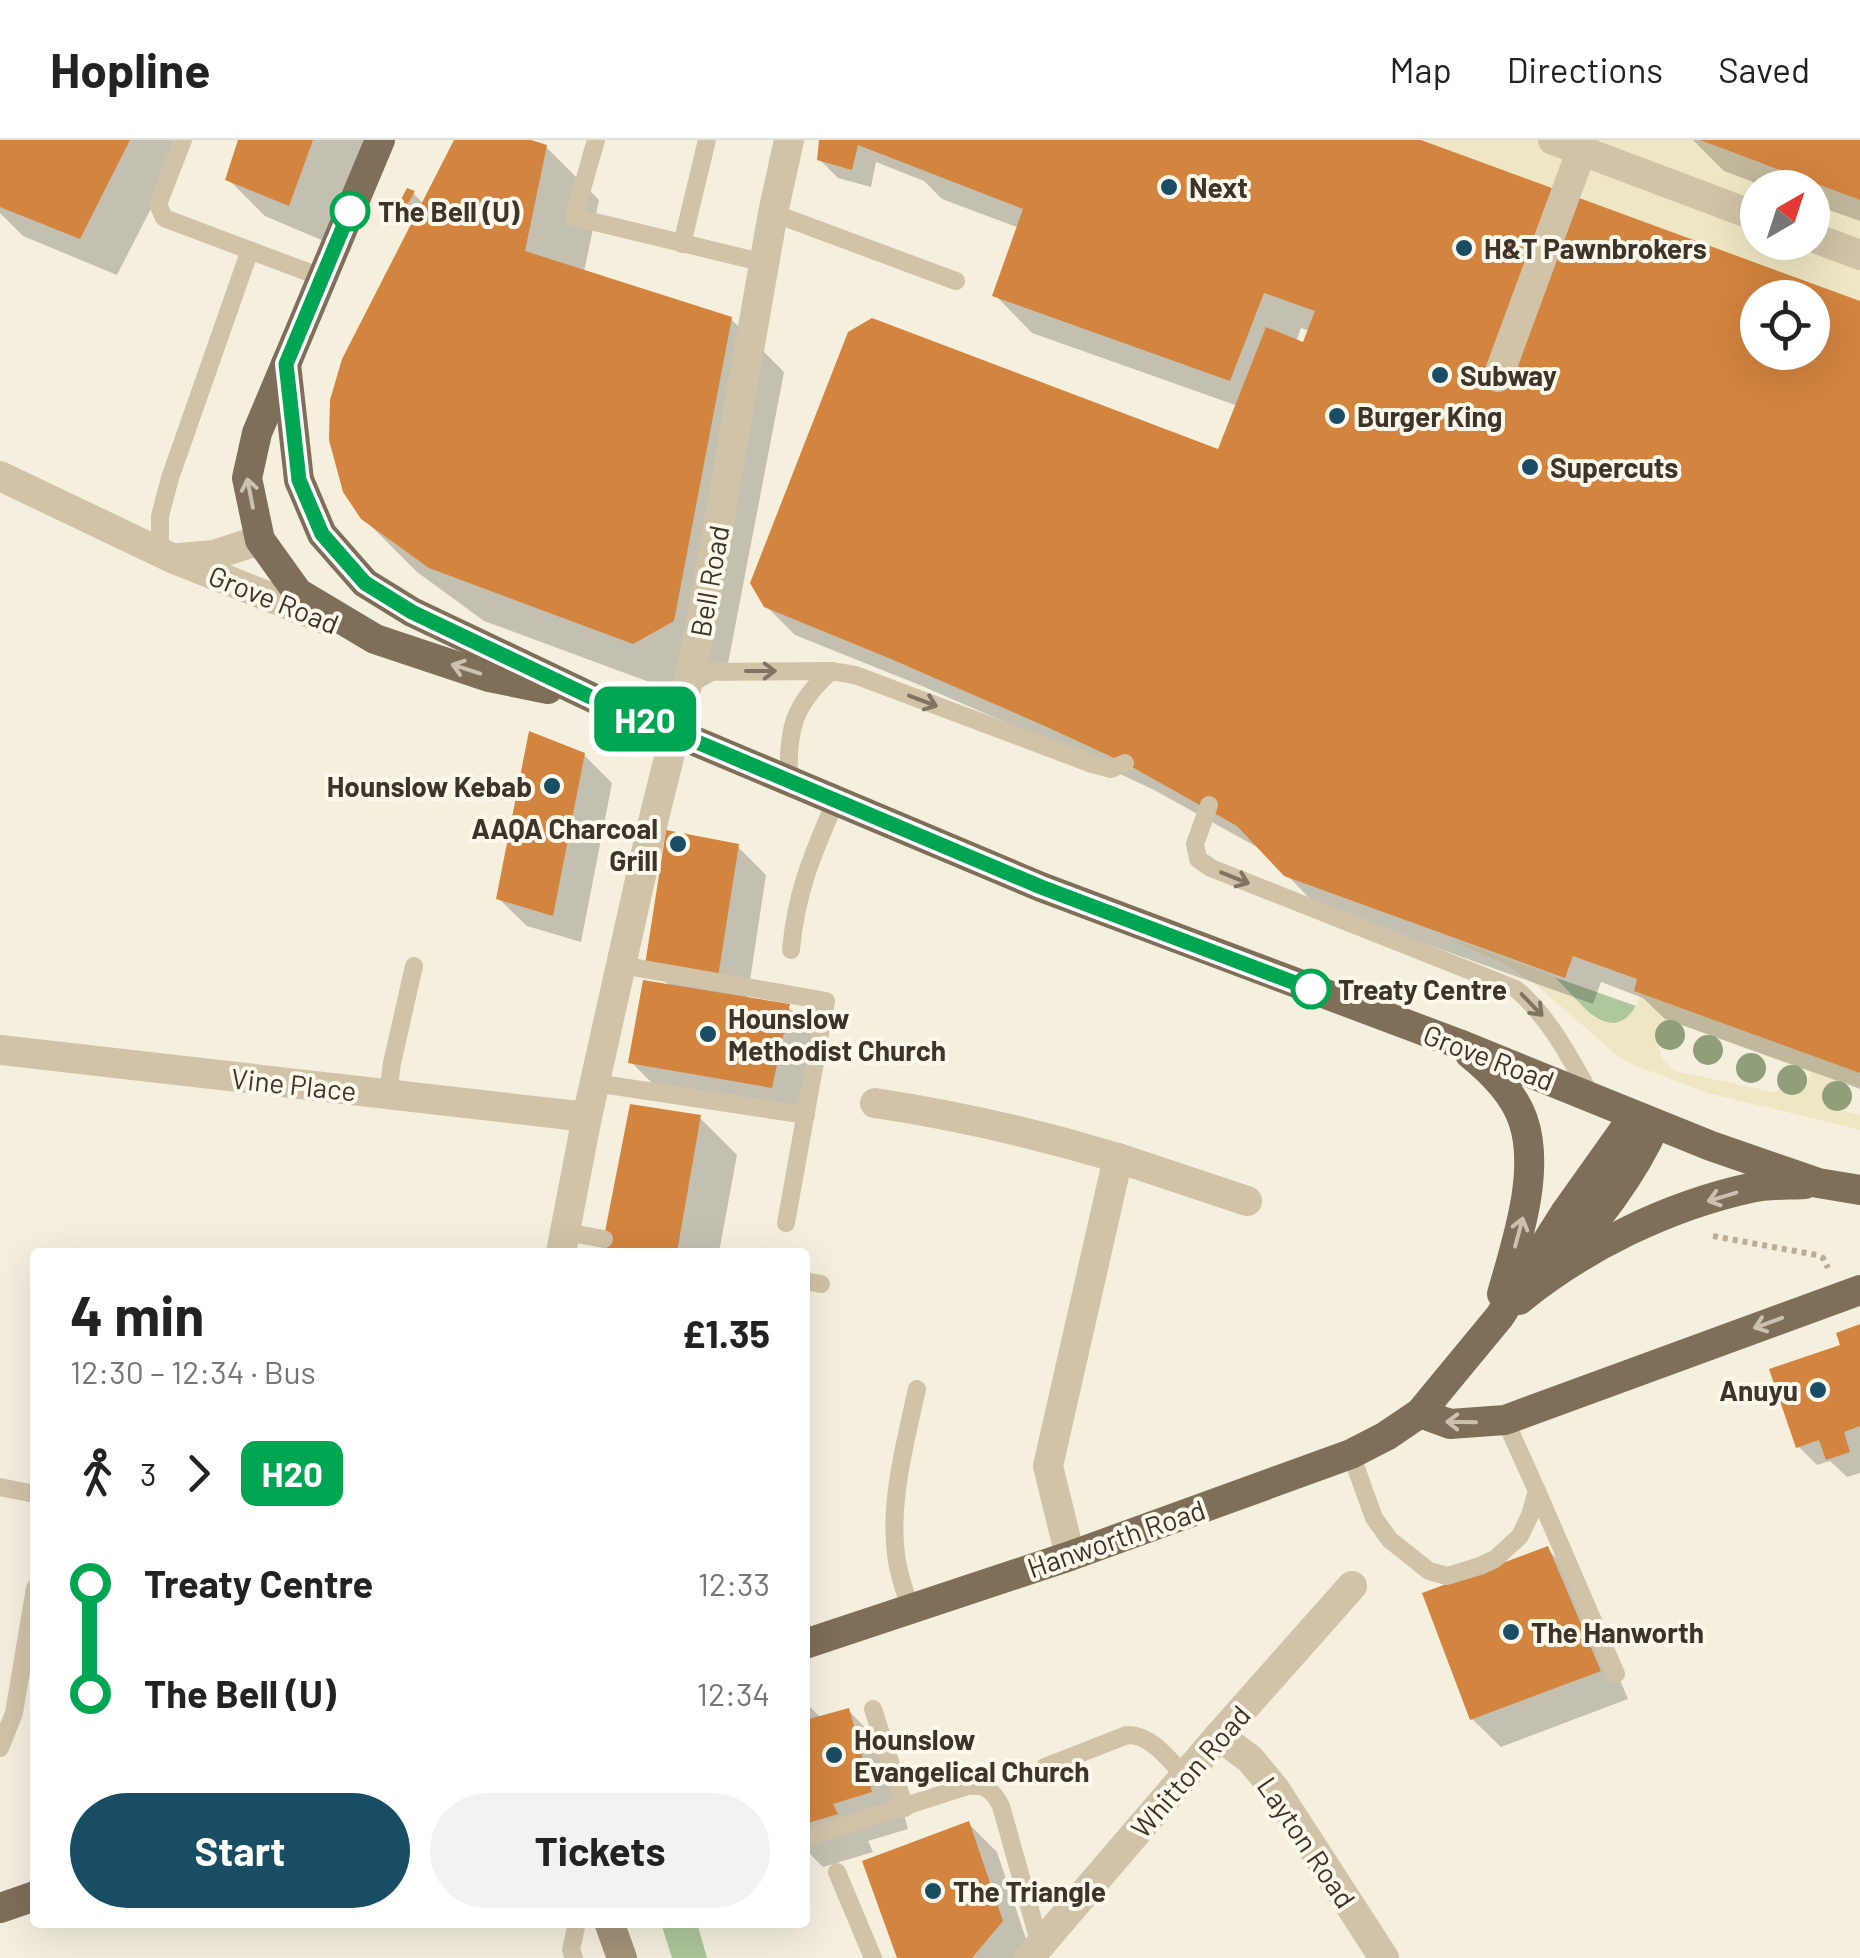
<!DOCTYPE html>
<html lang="en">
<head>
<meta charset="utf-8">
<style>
  body { margin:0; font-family:Barlow,sans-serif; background:#f2f2f2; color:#222; height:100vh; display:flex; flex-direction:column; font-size:38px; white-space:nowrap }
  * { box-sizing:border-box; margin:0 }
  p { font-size:32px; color:#767676 }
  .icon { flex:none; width:55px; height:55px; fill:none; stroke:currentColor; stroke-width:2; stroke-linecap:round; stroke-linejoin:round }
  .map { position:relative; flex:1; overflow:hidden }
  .details { position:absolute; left:30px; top:1108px; width:780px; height:680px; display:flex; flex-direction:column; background:#fff; border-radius:10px; box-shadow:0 10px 40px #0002 }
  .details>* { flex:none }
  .badge { padding:0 20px; border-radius:15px; font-size:35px; line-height:65px }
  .needle { width:65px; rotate:39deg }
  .fabs { position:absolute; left:1740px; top:30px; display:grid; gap:20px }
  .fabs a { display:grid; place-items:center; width:90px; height:90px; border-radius:50%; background:#fff; box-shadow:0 10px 40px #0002; font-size:50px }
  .map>.badge { position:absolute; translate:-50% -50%; box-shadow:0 0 0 5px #fff }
  .legs { display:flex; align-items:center; gap:15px; height:110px; padding:0 40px; font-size:32px }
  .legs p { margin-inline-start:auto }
  .headline { display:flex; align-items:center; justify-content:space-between; height:170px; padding:0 40px }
  h1 { font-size:55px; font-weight:700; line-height:75px }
  .primary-button { display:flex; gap:20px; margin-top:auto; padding:20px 40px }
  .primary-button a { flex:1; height:115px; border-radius:60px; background:#194d63; color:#fff; font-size:40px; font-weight:700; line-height:115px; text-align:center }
  .primary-button a+a { background:#f2f2f2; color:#222 }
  ul { padding:0 40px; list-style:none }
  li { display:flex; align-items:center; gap:35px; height:110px; font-size:38px }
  li i { display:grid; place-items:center; width:15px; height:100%; margin:0 12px; background:currentColor }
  li i::after { content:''; width:25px; height:25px; margin:-12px; border:8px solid; border-radius:50%; background:#fff }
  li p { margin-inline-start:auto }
  li:first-child i { background:linear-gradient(#0000 50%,currentColor 0) }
  li:last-child i { background:linear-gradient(currentColor 50%,#0000 0) }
  header { display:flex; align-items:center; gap:60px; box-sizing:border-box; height:140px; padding:0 50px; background:#fff; border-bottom:2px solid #e0e0e0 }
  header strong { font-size:48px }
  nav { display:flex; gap:55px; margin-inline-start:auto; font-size:35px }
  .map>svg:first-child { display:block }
  .green { fill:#afc79c }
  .plaza { fill:#efe6c3; fill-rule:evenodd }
  .shadow { fill:#0003; fill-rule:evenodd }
  .building { fill:#d3843e; fill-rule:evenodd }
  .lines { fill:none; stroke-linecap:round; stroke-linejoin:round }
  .path { stroke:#bcad92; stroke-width:6; stroke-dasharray:5 5; stroke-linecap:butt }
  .lane { stroke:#d0c3a8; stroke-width:18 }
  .street { stroke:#d0c3a8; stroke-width:30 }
  .secondary { stroke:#a49279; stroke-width:30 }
  .primary { stroke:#7f6e58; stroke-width:30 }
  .tree { fill:#909f7a }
  .oneway { stroke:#cac1b0 }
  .oneway2 { stroke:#7f7462 }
  .line-1-casing { stroke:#fff; stroke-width:22 }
  .line-1 { stroke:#00a651; stroke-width:15 }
  .poi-dot { fill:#194d63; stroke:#fcf8eb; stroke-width:4 }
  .stop-1-dot { fill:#fff; stroke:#00a651; stroke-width:5 }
  .labels { text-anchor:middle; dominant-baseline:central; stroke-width:8; stroke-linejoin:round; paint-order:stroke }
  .poi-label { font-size:28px; font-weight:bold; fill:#3c3329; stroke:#fcf8eb; text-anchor:start }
  .stop-label { font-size:28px; font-weight:bold; fill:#3c3329; stroke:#fcf8eb; text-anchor:start }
  .street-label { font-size:28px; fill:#3c3329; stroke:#fcf8eb }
</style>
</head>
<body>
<header>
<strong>Hopline</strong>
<nav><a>Map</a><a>Directions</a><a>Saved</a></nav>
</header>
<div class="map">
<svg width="1860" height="1818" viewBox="0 0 1860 1818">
  <rect width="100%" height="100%" fill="#f5f0de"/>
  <!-- green -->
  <g class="green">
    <path d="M 1554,837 L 1636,866 C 1611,910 1574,857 1554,837 Z"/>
    <path d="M 661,1783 L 697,1783 L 707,1818 L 672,1818 Z"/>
  </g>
  <!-- plaza -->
  <g class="plaza">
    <path d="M 1421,0 L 1699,0 L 1860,60 L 1860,161 ZM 1758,48 L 1812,48 L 1812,102 L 1758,102 Z"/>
    <path d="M 1458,801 L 1554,836 L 1592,876 L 1602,881 L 1614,884 L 1625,879 L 1633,871 L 1641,854 L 1860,933 L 1860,947 L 1843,941 L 1833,948 L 1832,957 L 1837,969 L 1860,975 L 1860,990 L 1708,953 L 1631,924 L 1619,917 L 1534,843 L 1506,825 L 1458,803 ZM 1671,883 L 1676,883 L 1809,932 L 1811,936 L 1800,944 L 1774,952 L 1674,931 L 1662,919 L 1659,908 L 1660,896 Z"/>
  </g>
  <!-- shadow -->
  <g class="shadow">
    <path d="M 0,0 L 186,0 L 117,135 L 23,96 L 0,73 Z"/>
    <path d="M 240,0 L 364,0 L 326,102 L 265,76 L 228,39 Z"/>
    <path d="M 457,0 L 522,0 L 546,7 L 599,60 L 584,132 L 731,179 L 784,232 L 726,534 L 687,556 L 484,481 L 417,432 L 363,378 L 416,79 L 400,66 L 413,53 L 424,64 Z"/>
    <path d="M 822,0 L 1413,0 L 1860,163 L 1860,949 L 1665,879 L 1643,858 L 1601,842 L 1593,864 L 1315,764 L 1264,711 L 1156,651 L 1078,614 L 922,546 L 795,495 L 766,466 L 1220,313 L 1238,266 L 1032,193 L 995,155 L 1019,88 L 942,59 L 924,41 L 876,22 L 871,47 L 838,38 L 819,19 ZM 1758,158 L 1812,158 L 1812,212 L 1758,212 ZM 1301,188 L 1310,191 L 1305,205 L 1296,202 Z"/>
    <path d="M 1693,0 L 1860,0 L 1860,81 L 1812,64 L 1812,48 L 1769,48 L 1724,31 Z"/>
    <path d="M 584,615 L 612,643 L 581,802 L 527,786 L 498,758 Z"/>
    <path d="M 738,707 L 766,735 L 747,860 L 788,867 L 817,895 L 799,975 L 659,950 L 631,922 L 671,847 L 648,824 Z"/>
    <path d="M 632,966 L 699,977 L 737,1015 L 719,1112 L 604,1112 Z"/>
    <path d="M 1860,1187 L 1860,1333 L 1847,1337 L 1830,1321 L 1817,1325 L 1799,1307 L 1839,1208 Z"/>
    <path d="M 1547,1409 L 1576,1437 L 1628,1559 L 1501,1607 L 1472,1579 Z"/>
    <path d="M 805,1562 L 821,1578 L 848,1570 L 885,1608 L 908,1689 L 868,1701 L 873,1712 L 823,1727 L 810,1714 L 805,1716 Z"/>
    <path d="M 968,1683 L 997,1712 L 1030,1811 L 1024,1818 L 900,1818 Z"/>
  </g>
  <!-- building -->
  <g class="building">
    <path d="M 0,0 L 130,0 L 80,99 L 0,67 Z"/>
    <path d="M 238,0 L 313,0 L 289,66 L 225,40 Z"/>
    <path d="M 454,0 L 531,0 L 547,5 L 525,111 L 732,177 L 674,481 L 633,504 L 429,428 L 361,379 L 343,352 L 329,300 L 330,260 L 342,219 Z"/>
    <path d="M 819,0 L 1421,0 L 1860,161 L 1860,933 L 1634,851 L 1637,839 L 1573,816 L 1565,838 L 1284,736 L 1237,686 L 1125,623 L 1047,587 L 891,519 L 764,467 L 750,443 L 848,192 L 872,178 L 1218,309 L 1266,187 L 1303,202 L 1315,171 L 1264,153 L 1230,241 L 992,156 L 1023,69 L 858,5 L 852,30 L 817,20 ZM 1758,158 L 1812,158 L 1812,212 L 1758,212 Z"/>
    <path d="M 1701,0 L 1860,0 L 1860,60 L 1700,0 Z"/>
    <path d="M 407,48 L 415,51 L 404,71 L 397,67 Z"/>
    <path d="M 529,591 L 585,613 L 553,776 L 496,759 Z"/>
    <path d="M 666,690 L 739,704 L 718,837 L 645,825 Z"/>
    <path d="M 643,840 L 790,864 L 772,948 L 628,923 Z"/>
    <path d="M 630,964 L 701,975 L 677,1112 L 601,1112 Z"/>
    <path d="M 1860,1184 L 1860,1286 L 1844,1292 L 1850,1312 L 1826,1320 L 1819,1300 L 1796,1308 L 1769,1229 L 1840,1205 L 1836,1193 Z"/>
    <path d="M 1548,1406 L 1601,1531 L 1470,1580 L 1422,1453 Z"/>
    <path d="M 805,1568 L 809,1579 L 849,1568 L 872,1652 L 833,1664 L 838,1674 L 805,1684 Z"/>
    <path d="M 969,1681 L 1003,1781 L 972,1818 L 897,1818 L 862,1721 Z"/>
  </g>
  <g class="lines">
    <!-- path -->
    <path class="path" d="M 1713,1096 L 1817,1115 L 1823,1118 L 1828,1128"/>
    <!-- lane -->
    <g class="lane">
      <path d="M 183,0 L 158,64 L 164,78 L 321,137"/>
      <path d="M 596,0 L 574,77 L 765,123"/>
      <path d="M 773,73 L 956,141"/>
      <path d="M 682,104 L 707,0"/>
      <path d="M 160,413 L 160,376 L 170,338 L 250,110"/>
      <path d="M 691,532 L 831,531 L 855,535 L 1092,624 L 1111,629 L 1125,623"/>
      <path d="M 789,641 C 787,590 793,565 831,531"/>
      <path d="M 1209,665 L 1195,704 L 1198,719 L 1211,728 L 1516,849 C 1550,878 1570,918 1592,957"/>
      <path d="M 791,810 C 796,752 813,713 836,660"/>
      <path d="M 621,825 L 826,861 L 786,1083"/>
      <path d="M 595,943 L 806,975"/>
      <path d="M 388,954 L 392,923 L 414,826"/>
      <path d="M 565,1092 L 604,1099"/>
      <path d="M 805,1141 L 821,1144"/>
      <path d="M 1351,1314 L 1374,1378 L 1390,1400 L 1429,1431 L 1447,1436 L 1480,1426 L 1495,1419 L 1520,1396 L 1530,1375 L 1537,1351 L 1505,1280"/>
      <path d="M 0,1347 L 35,1354"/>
      <path d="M 1537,1351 L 1616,1534"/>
      <path d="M 910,1467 C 904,1450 898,1432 896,1414 C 889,1362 906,1299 917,1249"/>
      <path d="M 873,1569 L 905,1668"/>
      <path d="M 0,1608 L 14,1573 L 35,1448"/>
      <path d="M 1045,1627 L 1127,1595 C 1151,1594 1170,1621 1185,1636"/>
      <path d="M 805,1698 L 968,1646 C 986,1644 993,1651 1001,1666 L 1040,1805"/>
      <path d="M 837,1732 L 873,1818"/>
      <path d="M 574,1818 L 571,1810 L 577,1782"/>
    </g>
    <!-- street -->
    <g class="street">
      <path d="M 1553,0 L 1758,77"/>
      <path d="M 1812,97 L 1860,115"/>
      <path d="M 1498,237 L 1581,12"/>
      <path d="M 0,336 L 172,418 L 327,480"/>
      <path d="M 180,418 L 214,415 L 260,400"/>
      <path d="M 0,910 L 587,977"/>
      <path d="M 875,963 C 961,976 1035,993 1118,1018"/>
      <path d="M 561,1112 L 587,977 L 653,682 L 698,501 L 773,73 L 789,0"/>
      <path d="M 1070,1416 L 1048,1326 L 1118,1018 L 1247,1061"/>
      <path d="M 1219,1596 L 1250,1619 L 1274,1648 L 1384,1818"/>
      <path d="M 1029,1818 L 1219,1596 L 1352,1446"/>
    </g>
    <!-- secondary -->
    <path class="secondary" d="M 609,1782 L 622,1818"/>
    <!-- primary -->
    <g class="primary">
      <path d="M 380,0 L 257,293 L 247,338 L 260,400 L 298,453 L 375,499 L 489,537 L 548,549"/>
      <path d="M 286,224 L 299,340 L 322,394 L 365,443 L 412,472 L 595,559 L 1041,747 L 1459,904 L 1711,1006 L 1818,1043 L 1860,1050"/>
      <path d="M 1470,914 C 1490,930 1514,954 1523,980 C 1541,1032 1516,1104 1502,1154"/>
      <path d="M 1561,1122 C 1598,1078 1632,1037 1655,985"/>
      <path d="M 1519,1160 C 1584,1107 1668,1066 1750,1048 C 1767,1044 1787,1045 1805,1044"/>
      <path d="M 1420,1273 L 1450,1284 L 1505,1280 L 1860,1150"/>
      <path d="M 805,1504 L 1070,1416 L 1351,1314 L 1386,1296 L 1420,1273 L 1500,1176 L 1565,1073 L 1634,976"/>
      <path d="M 0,1768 L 35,1756"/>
    </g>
  </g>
  <!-- trees -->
  <g class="tree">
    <circle cx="1670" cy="895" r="15"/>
    <circle cx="1708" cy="910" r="15"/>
    <circle cx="1751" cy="928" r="15"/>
    <circle cx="1792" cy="940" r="15"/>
    <circle cx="1837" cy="956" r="15"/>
  </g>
  <!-- one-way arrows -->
  <defs><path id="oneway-shaft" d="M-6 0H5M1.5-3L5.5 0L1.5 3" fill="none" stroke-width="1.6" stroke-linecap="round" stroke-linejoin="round" transform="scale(2.5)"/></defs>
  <g class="oneway">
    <use href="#oneway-shaft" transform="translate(250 353) rotate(-101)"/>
    <use href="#oneway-shaft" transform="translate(466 529) rotate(-162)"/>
    <use href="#oneway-shaft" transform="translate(1722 1057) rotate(163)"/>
    <use href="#oneway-shaft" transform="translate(1519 1092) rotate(-75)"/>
    <use href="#oneway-shaft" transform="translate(1768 1183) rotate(160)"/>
    <use href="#oneway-shaft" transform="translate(1461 1282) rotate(-179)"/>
  </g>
  <g class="oneway2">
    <use href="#oneway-shaft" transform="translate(761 531)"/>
    <use href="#oneway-shaft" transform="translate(923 561) rotate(21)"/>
    <use href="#oneway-shaft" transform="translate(1235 738) rotate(22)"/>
    <use href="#oneway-shaft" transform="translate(1532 865) rotate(46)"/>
  </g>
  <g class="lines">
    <defs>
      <path id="line-1" d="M 350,71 L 286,224 L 299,340 L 322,394 L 365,443 L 412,472 L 595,559 L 1041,747 L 1311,849"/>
    </defs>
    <!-- line-1 casing -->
    <use href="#line-1" class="line-1-casing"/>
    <!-- line-1 -->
    <use href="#line-1" class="line-1"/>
  </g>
  <!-- markers -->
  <g class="poi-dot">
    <circle cx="1169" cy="47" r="10"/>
    <circle cx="1464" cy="108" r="10"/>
    <circle cx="1440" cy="235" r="10"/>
    <circle cx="1337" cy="276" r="10"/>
    <circle cx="1530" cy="327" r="10"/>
    <circle cx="552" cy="646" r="10"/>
    <circle cx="678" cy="704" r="10"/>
    <circle cx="708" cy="894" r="10"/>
    <circle cx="1818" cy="1250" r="10"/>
    <circle cx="1511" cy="1492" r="10"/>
    <circle cx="834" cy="1615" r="10"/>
    <circle cx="933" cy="1751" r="10"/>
  </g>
  <g class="stop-1-dot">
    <circle cx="350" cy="71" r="18"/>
    <circle cx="1311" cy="849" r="18"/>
  </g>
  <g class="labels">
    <!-- poi labels -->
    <g class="poi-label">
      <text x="1189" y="47">Next</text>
      <text x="1484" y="108">H&amp;T Pawnbrokers</text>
      <text x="1460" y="235">Subway</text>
      <text x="1357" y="276">Burger King</text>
      <text x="1550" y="327">Supercuts</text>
      <text x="532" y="646" text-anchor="end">Hounslow Kebab</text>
      <text x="658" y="688" text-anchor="end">AAQA Charcoal<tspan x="658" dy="32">Grill</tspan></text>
      <text x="728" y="878">Hounslow<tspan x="728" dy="32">Methodist Church</tspan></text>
      <text x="1798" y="1250" text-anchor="end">Anuyu</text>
      <text x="1531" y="1492">The Hanworth</text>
      <text x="854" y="1599">Hounslow<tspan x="854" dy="32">Evangelical Church</tspan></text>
      <text x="953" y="1751">The Triangle</text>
    </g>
    <!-- stop labels -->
    <g class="stop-label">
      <text x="378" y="71">The Bell (U)</text>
      <text x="1338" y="849">Treaty Centre</text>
    </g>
    <!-- street labels -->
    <g class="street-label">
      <text transform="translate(709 441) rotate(-80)">Bell Road</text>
      <text transform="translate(274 459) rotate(22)">Grove Road</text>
      <text transform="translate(1489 917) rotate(21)">Grove Road</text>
      <text transform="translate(294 944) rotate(6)">Vine Place</text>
      <text transform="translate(1116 1398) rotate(-19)">Hanworth Road</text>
      <text transform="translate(1190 1631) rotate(-49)">Whitton Road</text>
      <text transform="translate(1307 1702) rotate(56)">Layton Road</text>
    </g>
  </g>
</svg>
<div class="fabs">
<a><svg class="needle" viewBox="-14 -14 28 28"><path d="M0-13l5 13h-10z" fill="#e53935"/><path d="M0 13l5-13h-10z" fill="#767676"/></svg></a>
<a><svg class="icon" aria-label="locate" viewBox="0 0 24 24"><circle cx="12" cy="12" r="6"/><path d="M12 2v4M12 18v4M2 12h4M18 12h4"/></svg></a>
</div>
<b class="badge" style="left:645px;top:579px;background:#00a651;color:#fff">H20</b>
<section class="details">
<div class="headline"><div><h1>4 min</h1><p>12:30 – 12:34 · Bus</p></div><b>£1.35</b></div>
<div class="legs"><svg class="icon" aria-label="walk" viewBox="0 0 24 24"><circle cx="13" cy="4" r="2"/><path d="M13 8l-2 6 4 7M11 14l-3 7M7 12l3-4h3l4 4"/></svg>3<svg class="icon" aria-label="forward" viewBox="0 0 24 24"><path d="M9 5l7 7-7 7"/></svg><b class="badge" style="background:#00a651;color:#fff">H20</b></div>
<ul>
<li><i style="color:#00a651"></i><b>Treaty Centre</b><p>12:33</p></li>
<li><i style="color:#00a651"></i><b>The Bell (U)</b><p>12:34</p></li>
</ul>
<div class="primary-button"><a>Start</a><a>Tickets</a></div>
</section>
</div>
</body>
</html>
